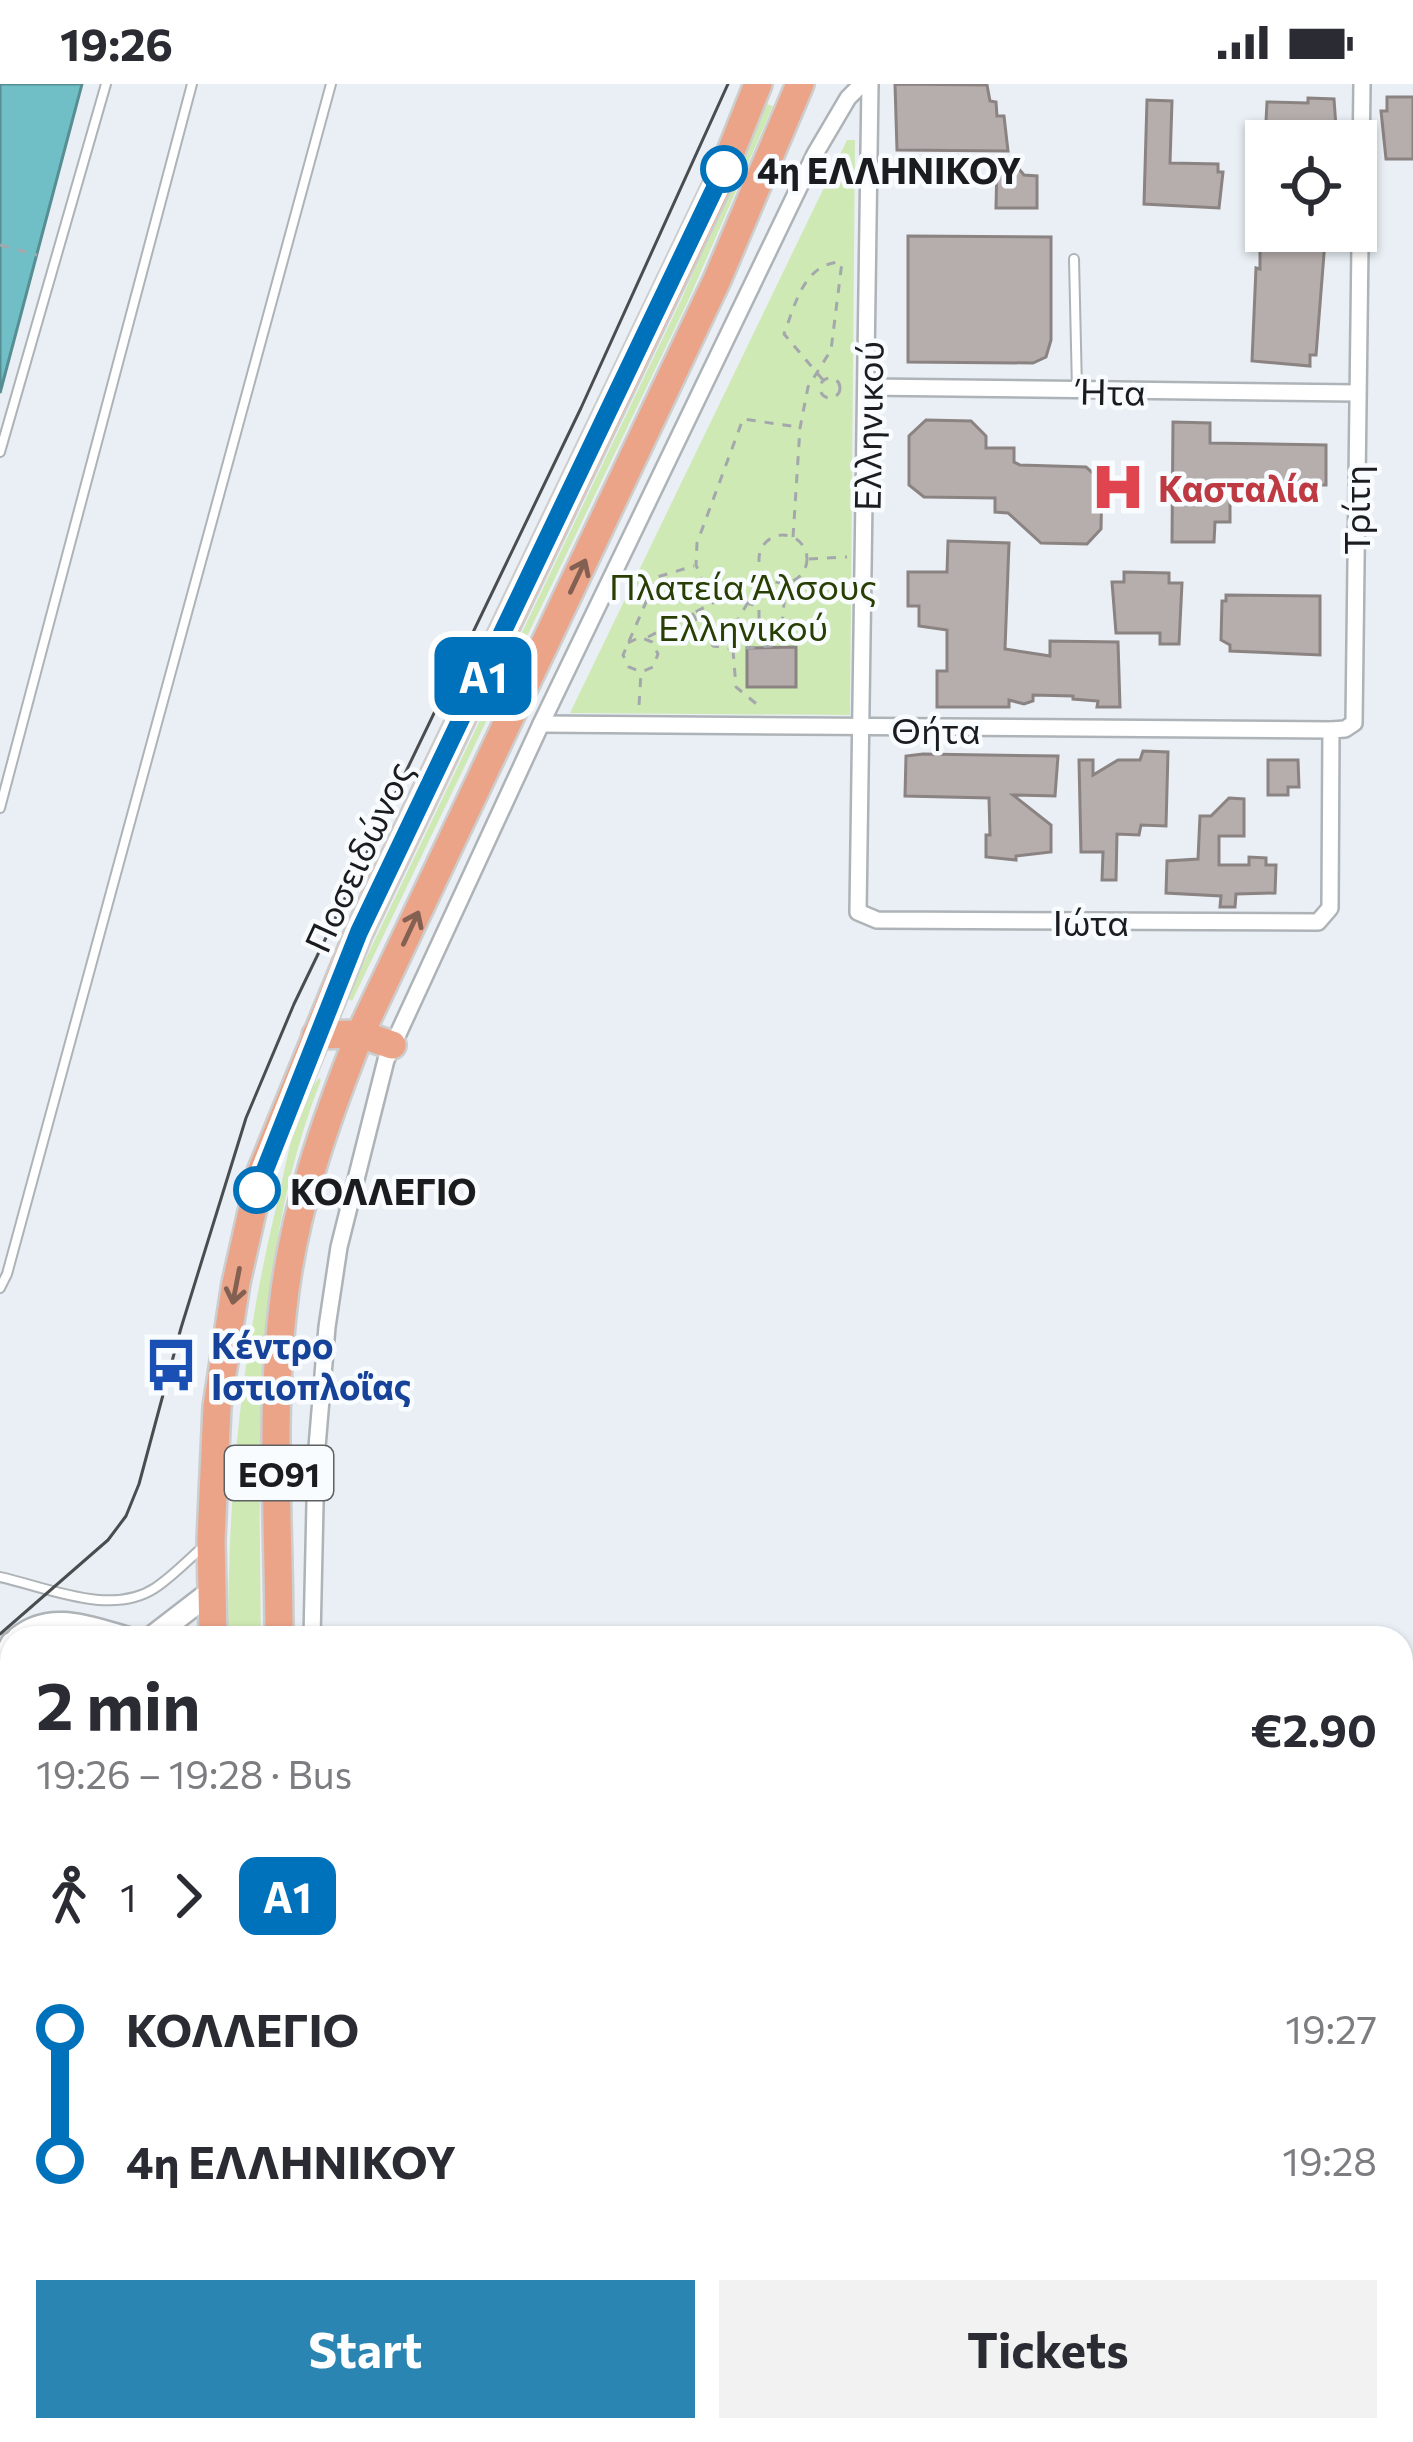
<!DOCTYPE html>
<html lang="en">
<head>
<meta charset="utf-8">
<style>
  body { margin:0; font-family:Commissioner,sans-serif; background:#f2f2f3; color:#2b2b33; height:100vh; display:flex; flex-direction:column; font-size:45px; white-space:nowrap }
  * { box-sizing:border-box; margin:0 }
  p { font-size:39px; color:#7c7c81 }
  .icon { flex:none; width:66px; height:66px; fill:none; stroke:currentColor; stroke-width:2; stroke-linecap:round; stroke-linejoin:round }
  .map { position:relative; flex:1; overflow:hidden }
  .details { position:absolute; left:0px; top:1542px; width:1413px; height:816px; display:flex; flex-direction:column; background:#fff; border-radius:36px 36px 0 0; box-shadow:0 3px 9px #0004 }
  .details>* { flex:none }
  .badge { padding:0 24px; border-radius:18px; font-size:42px; line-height:78px }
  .controls { position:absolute; left:1245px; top:36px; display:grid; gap:24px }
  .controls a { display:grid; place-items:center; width:132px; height:132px; border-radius:0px; background:#fff; box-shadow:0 3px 9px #0004; font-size:60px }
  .map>.badge { position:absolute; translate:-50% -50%; box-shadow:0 0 0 6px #fff }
  .legs { display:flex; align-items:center; gap:18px; height:132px; padding:0 36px; font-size:39px }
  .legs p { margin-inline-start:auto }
  .summary { display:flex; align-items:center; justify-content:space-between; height:204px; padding:0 36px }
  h1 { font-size:66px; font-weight:700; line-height:90px }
  .action { display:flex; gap:24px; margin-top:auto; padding:24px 36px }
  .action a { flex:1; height:138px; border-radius:0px; background:#2b85b2; color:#fff; font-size:48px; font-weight:700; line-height:138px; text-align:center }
  .action a+a { background:#f2f2f3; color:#2b2b33 }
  ul { padding:0 36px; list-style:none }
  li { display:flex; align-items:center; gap:42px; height:132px; font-size:45px }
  li i { display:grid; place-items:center; width:18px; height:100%; margin:0 15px; background:currentColor }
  li i::after { content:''; width:30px; height:30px; margin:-15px; border:9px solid; border-radius:50%; background:#fff }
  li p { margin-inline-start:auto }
  li:first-child i { background:linear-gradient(#0000 50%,currentColor 0) }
  li:last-child i { background:linear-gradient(currentColor 50%,#0000 0) }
  .status { display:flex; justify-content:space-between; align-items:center; height:84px; padding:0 60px; background:#fff; direction:ltr }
  .status svg { height:33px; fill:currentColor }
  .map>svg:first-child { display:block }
  .green { fill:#cfe9b5 }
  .water { fill:#71bfc6; stroke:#578e93; stroke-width:3 }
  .building { fill:#b6aead; stroke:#8a8382; stroke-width:3 }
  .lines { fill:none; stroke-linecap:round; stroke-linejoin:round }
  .service-casing { stroke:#adb3b7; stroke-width:12 }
  .minor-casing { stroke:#adb3b7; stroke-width:20 }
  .tertiary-casing { stroke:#adb3b7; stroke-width:26 }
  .trunk-casing { stroke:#cdcdcd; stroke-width:32 }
  .path { stroke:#a4a8ac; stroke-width:3; stroke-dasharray:9 9; stroke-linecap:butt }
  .service { stroke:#fff; stroke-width:8 }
  .minor { stroke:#fff; stroke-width:15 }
  .tertiary { stroke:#fff; stroke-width:21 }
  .trunk { stroke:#eca488; stroke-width:27 }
  .tram { stroke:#4a4d4f; stroke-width:3 }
  .oneway { stroke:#836052 }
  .line-1-casing { stroke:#fff; stroke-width:27 }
  .line-1 { stroke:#0072bc; stroke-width:18 }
  .stop-1-dot { fill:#fff; stroke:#0072bc; stroke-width:6 }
  .labels { text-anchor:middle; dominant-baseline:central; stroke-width:9; stroke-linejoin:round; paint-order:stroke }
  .shield { fill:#f9fcff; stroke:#5d5f61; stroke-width:3 }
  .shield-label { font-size:33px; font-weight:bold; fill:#1a1c1d }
  .stop-label { font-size:36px; font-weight:bold; fill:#1a1c1d; stroke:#f9fcff; text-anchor:start }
  .street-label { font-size:36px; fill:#1a1c1d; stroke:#f9fcff }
  .health-label { font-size:36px; font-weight:bold; fill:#be3a42; stroke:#f9fcff; text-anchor:start }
  .park-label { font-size:36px; fill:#283e02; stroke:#f9fcff }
  .transit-label { font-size:36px; font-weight:bold; fill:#164399; stroke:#f9fcff; text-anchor:start }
</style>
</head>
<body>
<div class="status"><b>19:26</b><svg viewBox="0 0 49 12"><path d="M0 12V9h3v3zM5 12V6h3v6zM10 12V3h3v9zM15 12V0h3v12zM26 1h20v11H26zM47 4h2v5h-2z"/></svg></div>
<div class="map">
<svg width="1413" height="2358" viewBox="0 0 1413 2358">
  <rect width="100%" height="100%" fill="#e9eff4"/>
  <!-- green -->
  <g class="green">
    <path d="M 766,20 L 773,22 L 688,217 L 352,917 L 347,914 L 682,214 Z"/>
    <path d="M 847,56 L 855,56 L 850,631 L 570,629 Z"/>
    <path d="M 319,994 L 321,996 C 251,1174 259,1366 261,1554 L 228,1554 C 228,1404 242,1261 278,1116 C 287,1076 294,1027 319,994 Z"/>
  </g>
  <!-- water -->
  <path class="water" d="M 0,0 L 82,0 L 0,309 Z"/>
  <!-- building -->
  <g class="building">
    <path d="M 895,0 L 987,1 L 990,17 L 996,18 L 997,32 L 1004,32 L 1008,67 L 897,66 Z"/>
    <path d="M 1387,13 L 1413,13 L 1413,75 L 1386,75 L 1381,27 L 1387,27 Z"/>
    <path d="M 1308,14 L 1334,15 L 1337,57 L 1265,57 L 1267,18 L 1308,19 Z"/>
    <path d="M 1147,16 L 1172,17 L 1170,79 L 1218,80 L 1218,88 L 1223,88 L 1219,124 L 1144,120 Z"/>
    <path d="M 997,78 L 1019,85 L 1024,91 L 1037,92 L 1037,124 L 996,124 Z"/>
    <path d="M 1265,149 L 1315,150 L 1325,157 L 1316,271 L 1310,271 L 1310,282 L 1252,277 L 1256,184 L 1260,185 L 1260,152 Z"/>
    <path d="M 908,152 L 1051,153 L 1051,256 L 1046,273 L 1033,279 L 908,278 Z"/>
    <path d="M 926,336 L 971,337 L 986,352 L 986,364 L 1014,364 L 1014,378 L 1020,381 L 1086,383 L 1102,397 L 1101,445 L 1087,460 L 1041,459 L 1008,429 L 995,428 L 995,414 L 924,413 L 909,401 L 909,352 Z"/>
    <path d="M 1173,338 L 1210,339 L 1210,359 L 1326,361 L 1326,401 L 1230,400 L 1230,438 L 1215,438 L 1214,458 L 1172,458 Z"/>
    <path d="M 948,457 L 1009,459 L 1005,565 L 1050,572 L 1050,557 L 1118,558 L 1120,623 L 1097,623 L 1098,617 L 1073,615 L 1073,612 L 1033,611 L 1033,617 L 1024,620 L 1009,616 L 1009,623 L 937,623 L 937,587 L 947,587 L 947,546 L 919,542 L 919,522 L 908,522 L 908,488 L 947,488 Z"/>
    <path d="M 1124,488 L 1169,489 L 1169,499 L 1182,499 L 1179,560 L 1160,560 L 1160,549 L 1116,549 L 1112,498 L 1124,498 Z"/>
    <path d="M 1226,511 L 1320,512 L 1320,571 L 1230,567 L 1230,561 L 1221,556 L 1222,517 L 1226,517 Z"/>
    <path d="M 796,563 L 796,603 L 747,603 L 747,564 Z"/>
    <path d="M 1143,667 L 1168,668 L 1166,742 L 1141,741 L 1139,751 L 1117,750 L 1116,796 L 1102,796 L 1103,768 L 1081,768 L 1079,676 L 1093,676 L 1093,691 L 1118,676 L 1140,676 Z"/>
    <path d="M 923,670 L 1058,672 L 1055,712 L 1013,711 L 1051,741 L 1051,768 L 1016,772 L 1016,776 L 986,773 L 986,751 L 990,751 L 989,714 L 905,712 L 906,672 Z"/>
    <path d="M 1268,676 L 1298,676 L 1299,703 L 1288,703 L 1288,711 L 1268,711 Z"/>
    <path d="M 1229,714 L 1244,715 L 1244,752 L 1219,752 L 1219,781 L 1249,781 L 1249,773 L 1266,774 L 1266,781 L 1276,781 L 1275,809 L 1236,810 L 1235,823 L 1220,823 L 1221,812 L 1166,809 L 1167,777 L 1198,775 L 1200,732 L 1211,732 Z"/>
  </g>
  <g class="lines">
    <defs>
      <g id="service">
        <path d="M 1074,175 L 1077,305"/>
        <path d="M 0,368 L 106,0"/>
        <path d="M 0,724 L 192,0"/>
        <path d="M 0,1204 L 7,1190 L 331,0"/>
        <path d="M 0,1493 C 46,1503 111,1533 155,1504 C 173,1492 189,1475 205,1461"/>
      </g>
      <g id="minor">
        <path d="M 870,0 L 858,828 L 877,836 L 1318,838 L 1330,824 L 1331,646 L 1345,645 L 1354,639 L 1362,0"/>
        <path d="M 867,303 L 1356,309"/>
        <path d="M 541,640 L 1331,646"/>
        <path d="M 312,1554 L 316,1375 L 327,1243 L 339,1163 L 386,976 L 541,640 L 815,70 L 848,14 L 862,0"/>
        <path d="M 0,1993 L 12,1993"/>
        <path d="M 732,2358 L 739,2346"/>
      </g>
      <g id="tertiary">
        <path d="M 18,1554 C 51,1527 90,1544 127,1554"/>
        <path d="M 151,1554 L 212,1507"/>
        <path d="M 0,1582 L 12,1559"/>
      </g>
      <g id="trunk">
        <path d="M 316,951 L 360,950 L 392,961"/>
        <path d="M 213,1554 L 211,1456 L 217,1323 L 236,1199 L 261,1088 L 359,848 L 720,95 L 758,0"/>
        <path d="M 279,1554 C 279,1445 270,1332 283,1223 C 293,1128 325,1038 360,950 L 717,196 L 800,0"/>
        <path d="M 215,2346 L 215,2358"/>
        <path d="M 278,2358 L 278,2346"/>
      </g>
    </defs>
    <!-- service casing -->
    <use href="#service" class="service-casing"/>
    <!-- minor casing -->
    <use href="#minor" class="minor-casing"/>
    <!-- tertiary casing -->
    <use href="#tertiary" class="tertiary-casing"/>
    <!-- trunk casing -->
    <use href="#trunk" class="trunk-casing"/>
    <!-- path -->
    <g class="path">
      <path d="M 0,161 L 37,171"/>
      <circle cx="830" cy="304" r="10"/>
      <path d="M 823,296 L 784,250 C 795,221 804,179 841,178"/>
      <circle cx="783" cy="475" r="24"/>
      <path d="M 793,453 L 800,344 L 808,303 L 831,266 L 842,178"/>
      <path d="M 809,475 L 847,473"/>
      <path d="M 711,518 L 696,481 L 697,459 L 743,335 L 798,343"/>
      <path d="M 692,529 L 713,562 L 733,565 L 780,561 L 786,499"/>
      <path d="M 648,553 L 726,512 L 759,523 L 759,558"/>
      <path d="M 628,559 L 640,553 L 652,558 L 658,570 L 653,583 L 641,588 L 629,583 L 623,571 L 657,493 L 694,482"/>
      <path d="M 737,560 L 736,539 L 747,520"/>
      <path d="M 733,566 L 736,603 L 759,622"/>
      <path d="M 639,621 L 641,589"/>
    </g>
    <!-- service -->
    <use href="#service" class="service"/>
    <!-- minor -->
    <use href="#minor" class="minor"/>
    <!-- tertiary -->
    <use href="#tertiary" class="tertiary"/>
    <!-- trunk -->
    <use href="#trunk" class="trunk"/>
    <!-- tram -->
    <path class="tram" d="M 0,1550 L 108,1456 L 126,1432 L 139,1400 L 181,1244 L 246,1034 L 294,920 L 581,324 L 728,0"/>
  </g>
  <!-- one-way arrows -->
  <defs><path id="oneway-shaft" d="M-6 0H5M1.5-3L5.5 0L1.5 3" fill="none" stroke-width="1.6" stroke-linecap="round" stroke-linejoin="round" transform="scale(3)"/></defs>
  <g class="oneway">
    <use href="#oneway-shaft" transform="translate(578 492) rotate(-65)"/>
    <use href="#oneway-shaft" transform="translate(411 844) rotate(-65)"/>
    <use href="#oneway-shaft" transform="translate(236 1202) rotate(101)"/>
  </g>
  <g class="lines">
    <defs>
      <path id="line-1" d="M 257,1106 L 359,848 L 724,85"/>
    </defs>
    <!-- line-1 casing -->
    <use href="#line-1" class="line-1-casing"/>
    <!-- line-1 -->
    <use href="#line-1" class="line-1"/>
  </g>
  <!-- icons -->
  <defs>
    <symbol id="hospital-bare" viewBox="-9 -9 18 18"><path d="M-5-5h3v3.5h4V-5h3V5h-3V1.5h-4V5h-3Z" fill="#e0444e" stroke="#f9fcff" stroke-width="2.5" paint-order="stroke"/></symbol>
    <symbol id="bus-bare" viewBox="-9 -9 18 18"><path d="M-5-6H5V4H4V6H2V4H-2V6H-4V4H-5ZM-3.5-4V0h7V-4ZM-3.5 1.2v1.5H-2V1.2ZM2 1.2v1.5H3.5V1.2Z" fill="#1a4fb4" stroke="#f9fcff" stroke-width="2.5" paint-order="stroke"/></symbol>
  </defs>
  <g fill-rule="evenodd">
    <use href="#hospital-bare" x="1080" y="365" width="76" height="76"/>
    <use href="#bus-bare" x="133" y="1243" width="76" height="76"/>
  </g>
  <!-- markers -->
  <g class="stop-1-dot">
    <circle cx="724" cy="85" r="21"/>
    <circle cx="257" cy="1106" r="21"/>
  </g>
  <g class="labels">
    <!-- shield labels -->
    <rect class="shield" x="225" y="1362" width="108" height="54" rx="9"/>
    <g class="shield-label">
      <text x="279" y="1389">ΕΟ91</text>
    </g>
    <!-- stop labels -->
    <g class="stop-label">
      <text x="757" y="85">4η ΕΛΛΗΝΙΚΟΥ</text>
      <text x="290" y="1106">ΚΟΛΛΕΓΙΟ</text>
    </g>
    <!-- street labels -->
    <g class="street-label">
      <text transform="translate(1112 306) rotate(1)">Ήτα</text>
      <text transform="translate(867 342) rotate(-89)">Ελληνικού</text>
      <text transform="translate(1355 426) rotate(-90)">Τρίτη</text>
      <text x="936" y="645">Θήτα</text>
      <text transform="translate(357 772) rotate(-65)">Ποσειδώνος</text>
      <text x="1091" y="837">Ιώτα</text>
    </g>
    <!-- health labels -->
    <g class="health-label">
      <text x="1158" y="403">Κασταλία</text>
    </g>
    <!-- park labels -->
    <g class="park-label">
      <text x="743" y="501">Πλατεία Άλσους<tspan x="743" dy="41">Ελληνικού</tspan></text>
    </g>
    <!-- transit labels -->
    <g class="transit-label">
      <text x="211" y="1260">Κέντρο<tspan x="211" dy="41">Ιστιοπλοΐας</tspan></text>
    </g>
  </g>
</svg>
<div class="controls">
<a><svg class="icon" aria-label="locate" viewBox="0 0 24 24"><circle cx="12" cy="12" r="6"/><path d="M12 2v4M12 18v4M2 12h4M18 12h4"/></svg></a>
</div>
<b class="badge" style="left:483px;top:592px;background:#0072bc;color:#fff">Α1</b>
<section class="details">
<div class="summary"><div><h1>2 min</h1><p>19:26 – 19:28 · Bus</p></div><b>€2.90</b></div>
<div class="legs"><svg class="icon" aria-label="walk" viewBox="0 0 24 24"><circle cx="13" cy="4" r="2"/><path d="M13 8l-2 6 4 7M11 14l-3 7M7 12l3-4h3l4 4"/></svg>1<svg class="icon" aria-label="forward" viewBox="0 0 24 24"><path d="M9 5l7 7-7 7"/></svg><b class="badge" style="background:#0072bc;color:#fff">Α1</b></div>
<ul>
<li><i style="color:#0072bc"></i><b>ΚΟΛΛΕΓΙΟ</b><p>19:27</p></li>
<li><i style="color:#0072bc"></i><b>4η ΕΛΛΗΝΙΚΟΥ</b><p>19:28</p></li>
</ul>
<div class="action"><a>Start</a><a>Tickets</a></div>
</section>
</div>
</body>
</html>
